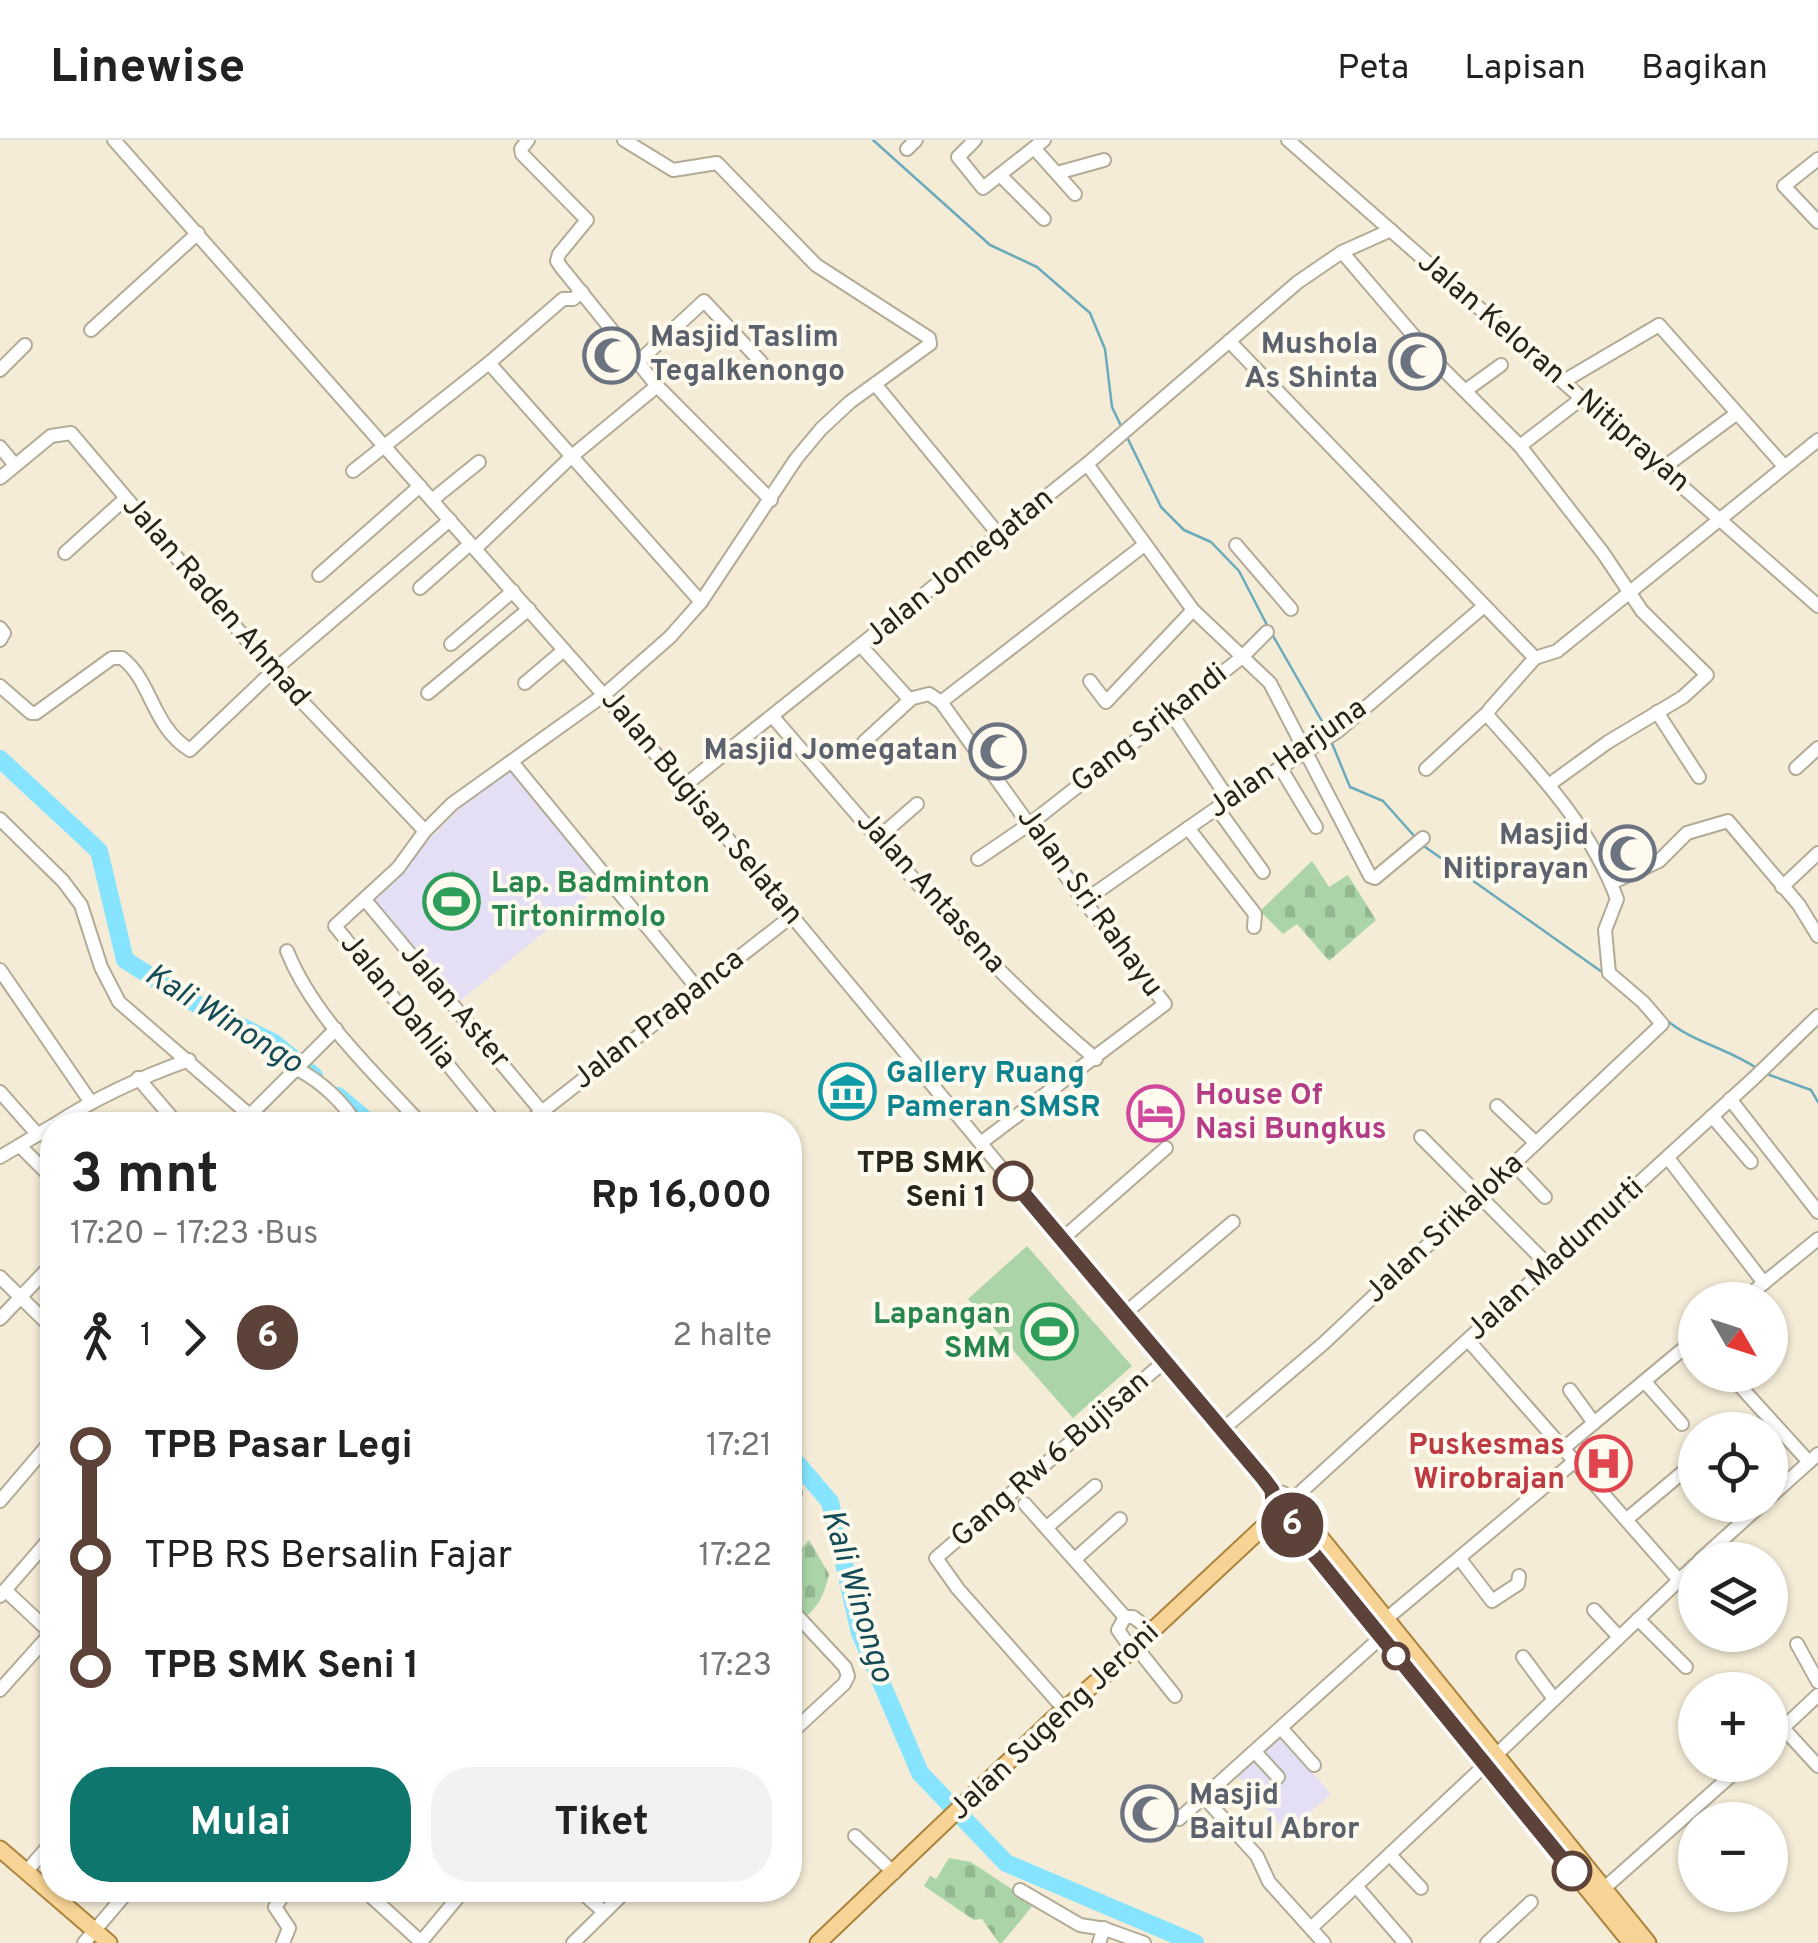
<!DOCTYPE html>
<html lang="id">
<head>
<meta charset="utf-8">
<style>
  body { margin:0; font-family:Overpass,sans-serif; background:#f2f2f2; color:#222; height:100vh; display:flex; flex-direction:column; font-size:38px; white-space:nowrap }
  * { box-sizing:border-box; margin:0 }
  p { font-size:32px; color:#767676 }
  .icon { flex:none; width:55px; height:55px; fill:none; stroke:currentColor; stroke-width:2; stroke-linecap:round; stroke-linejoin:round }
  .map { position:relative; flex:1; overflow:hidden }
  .panel { position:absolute; left:40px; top:972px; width:762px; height:790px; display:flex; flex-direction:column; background:#fff; border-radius:40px; box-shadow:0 2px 8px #0004 }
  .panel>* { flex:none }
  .badge { padding:0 20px; border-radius:32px; font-size:35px; line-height:65px }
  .needle { width:65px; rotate:129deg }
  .fabs { position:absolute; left:1678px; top:1142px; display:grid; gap:20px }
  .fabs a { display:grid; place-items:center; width:110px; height:110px; border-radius:50%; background:#fff; box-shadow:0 2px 8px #0004; font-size:50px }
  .map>.badge { position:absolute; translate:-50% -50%; box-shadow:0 0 0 5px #fff }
  .legs { display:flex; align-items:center; gap:15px; height:110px; padding:0 30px; font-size:32px }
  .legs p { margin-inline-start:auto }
  .summary { display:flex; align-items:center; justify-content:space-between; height:170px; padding:0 30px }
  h1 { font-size:55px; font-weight:700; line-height:75px }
  .cta { display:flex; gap:20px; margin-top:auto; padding:20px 30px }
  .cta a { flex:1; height:115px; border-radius:40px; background:#0f766e; color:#fff; font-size:40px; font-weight:700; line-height:115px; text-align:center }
  .cta a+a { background:#f2f2f2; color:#222 }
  ul { padding:0 30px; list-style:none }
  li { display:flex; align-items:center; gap:35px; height:110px; font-size:38px }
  li i { display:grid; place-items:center; width:15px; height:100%; margin:0 12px; background:currentColor }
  li i::after { content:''; width:25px; height:25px; margin:-12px; border:8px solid; border-radius:50%; background:#fff }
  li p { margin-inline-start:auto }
  li:first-child i { background:linear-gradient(#0000 50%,currentColor 0) }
  li:last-child i { background:linear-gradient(currentColor 50%,#0000 0) }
  header { display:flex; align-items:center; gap:60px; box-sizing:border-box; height:140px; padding:0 50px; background:#fff; border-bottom:2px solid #e0e0e0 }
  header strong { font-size:48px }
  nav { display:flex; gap:55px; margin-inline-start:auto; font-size:35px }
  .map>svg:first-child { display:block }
  .education { fill:#e4dff5 }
  .grass { fill:#abd5a8 }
  .cemetery { fill:url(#cemetery-stones) }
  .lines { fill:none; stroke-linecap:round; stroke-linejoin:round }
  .stream { stroke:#6aaaba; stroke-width:2.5 }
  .river { stroke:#87e4fe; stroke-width:18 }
  .minor-casing { stroke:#b2ab96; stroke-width:16 }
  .major-casing { stroke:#aa833c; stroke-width:19 }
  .minor { stroke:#fff; stroke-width:12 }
  .major { stroke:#f7d395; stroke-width:15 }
  .line-1-casing { stroke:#fff; stroke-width:22 }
  .line-1 { stroke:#5c4238; stroke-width:15 }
  .stop-1-dot { fill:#fff; stroke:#5c4238; stroke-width:5 }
  .labels { text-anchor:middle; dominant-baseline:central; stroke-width:8; stroke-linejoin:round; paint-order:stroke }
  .worship-label { font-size:30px; font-weight:bold; fill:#5b616d; stroke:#fefaed; text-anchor:end }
  .street-label { font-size:30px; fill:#27241c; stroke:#fefaed }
  .leisure-label { font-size:30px; font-weight:bold; fill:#27864d; stroke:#fefaed; text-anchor:start }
  .culture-label { font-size:30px; font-weight:bold; fill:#0d838f; stroke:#fefaed; text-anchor:start }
  .hotel-label { font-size:30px; font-weight:bold; fill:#b23c85; stroke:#fefaed; text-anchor:start }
  .stop-label { font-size:30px; font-weight:bold; fill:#27241c; stroke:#fefaed; text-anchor:end }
  .health-label { font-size:30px; font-weight:bold; fill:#be3a42; stroke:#fefaed; text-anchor:end }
  .water-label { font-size:32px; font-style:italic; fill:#154c59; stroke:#fefaed }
</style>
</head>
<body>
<header>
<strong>Linewise</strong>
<nav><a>Peta</a><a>Lapisan</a><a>Bagikan</a></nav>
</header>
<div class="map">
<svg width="1818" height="1803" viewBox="0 0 1818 1803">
  <defs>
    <pattern id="cemetery-stones" width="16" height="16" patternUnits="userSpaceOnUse" patternTransform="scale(2.5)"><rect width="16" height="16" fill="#abd5a8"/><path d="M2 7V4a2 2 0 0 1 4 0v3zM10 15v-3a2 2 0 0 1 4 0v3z" fill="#93b790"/></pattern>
  </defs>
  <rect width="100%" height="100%" fill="#f4ecd7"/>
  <!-- education -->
  <g class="education">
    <path d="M 509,630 L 605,742 L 459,862 L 369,761 L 461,667 Z"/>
    <path d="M 1280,1594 L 1331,1654 L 1287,1692 L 1236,1634 Z"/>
  </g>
  <!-- grass -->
  <g class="grass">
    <path d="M 453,730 L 482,763 L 451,791 L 422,758 Z"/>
    <path d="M 1027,1106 L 1132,1226 L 1073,1278 L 968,1159 Z"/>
  </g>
  <!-- cemetery -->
  <g class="cemetery">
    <path d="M 1312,721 L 1329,747 L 1348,735 L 1376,780 L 1329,821 L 1297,784 L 1283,794 L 1260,771 Z"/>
    <path d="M 809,1400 L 829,1434 C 824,1458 814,1476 790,1485 L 790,1421 Z"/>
    <path d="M 949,1718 L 971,1722 L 1034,1764 L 1002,1803 L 999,1803 L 982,1779 L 974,1780 L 924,1746 L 930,1736 L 936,1739 Z"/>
  </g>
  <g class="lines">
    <!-- stream -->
    <g class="stream">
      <path d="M 873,0 L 990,105 L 1037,127 L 1090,173 L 1105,209 L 1112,267 L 1122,288"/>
      <path d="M 1126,295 L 1161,367 L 1184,390 L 1211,402 L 1239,431 L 1267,485"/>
      <path d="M 1272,494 L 1327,590"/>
      <path d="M 1331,601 L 1350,647 L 1383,661 L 1416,698"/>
      <path d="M 1421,704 L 1602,832"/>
      <path d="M 1665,879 C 1695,904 1726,907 1758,929"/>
      <path d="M 1764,933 L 1811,950 L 1818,962"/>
    </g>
    <!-- river -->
    <g class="river">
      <path d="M 0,619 L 99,711 L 125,820 L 187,859 L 274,903 L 314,936"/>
      <path d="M 338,956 L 372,985"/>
      <path d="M 790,1315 L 830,1362 L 860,1493 L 920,1633 L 1006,1723 L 1195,1803"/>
    </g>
    <defs>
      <g id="minor">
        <path d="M 114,0 L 684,646 L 1061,1100 L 1223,1289 L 1272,1350 L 1273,1363 L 1280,1371"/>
        <path d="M 528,0 L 521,9 L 522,14 L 587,80 L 559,114 L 557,121 L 561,127 L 657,246 L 771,360"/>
        <path d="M 975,0 L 958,17 L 983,48 L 1044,0"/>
        <path d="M 1288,0 L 1818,466"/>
        <path d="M 1034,8 L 1075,54"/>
        <path d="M 907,9 L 916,0"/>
        <path d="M 1818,19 L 1784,46 L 1818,82"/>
        <path d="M 1057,33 L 1104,20"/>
        <path d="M 1000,35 L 1044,79"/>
        <path d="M 1342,112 L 1437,223 L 1520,306 L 1603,413 L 1642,471 L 1707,535 L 1683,557 L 1608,602 L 1550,644"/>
        <path d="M 91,190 L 198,93"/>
        <path d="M 1229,201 L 1535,518 L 1557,511 L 1818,300"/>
        <path d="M 489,223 L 701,462"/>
        <path d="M 637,223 L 704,161 L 761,222"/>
        <path d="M 0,230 L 25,205"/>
        <path d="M 1564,241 L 1659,185 L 1784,326"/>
        <path d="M 875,244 L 999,395"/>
        <path d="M 1465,251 L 1501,225"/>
        <path d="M 1520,306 L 1581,259"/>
        <path d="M 0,307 L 15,325"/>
        <path d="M 1087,324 L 1193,470 L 1270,543 L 1370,736 L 1375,738 L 1423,698"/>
        <path d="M 1663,328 L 1736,274"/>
        <path d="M 353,331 L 489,223 L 563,159 L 573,159 L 582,152"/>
        <path d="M 0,338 L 51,296 L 71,293 L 273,531 L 425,691"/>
        <path d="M 432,360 L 479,322"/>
        <path d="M 1236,405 L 1291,469"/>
        <path d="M 475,409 L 572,316 L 657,246"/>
        <path d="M 65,413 L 125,359"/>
        <path d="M 319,435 L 420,346"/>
        <path d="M 420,448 L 470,404"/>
        <path d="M 0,488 L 4,493 L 0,500"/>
        <path d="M 451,504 L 513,451"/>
        <path d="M 862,507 L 909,559 L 929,554 L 941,562 L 1084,761 L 1165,864 L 982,1002"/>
        <path d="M 1090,541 L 1106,562 L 1193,470"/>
        <path d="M 525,543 L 564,510"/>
        <path d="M 0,546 L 31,573 L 36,573 L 112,518 L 122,518 C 152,541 152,587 190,610 L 273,531 L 450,380"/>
        <path d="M 428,553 L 529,469"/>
        <path d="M 941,562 L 1143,406"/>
        <path d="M 1657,572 L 1699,637"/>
        <path d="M 1171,573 L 1229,660"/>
        <path d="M 773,577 C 876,696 975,818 1096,919"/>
        <path d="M 864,602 L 911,559"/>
        <path d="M 512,622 L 698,849"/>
        <path d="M 1280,627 L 1316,687"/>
        <path d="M 1796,628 L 1818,608"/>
        <path d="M 1426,629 L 1488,572"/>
        <path d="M 684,646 L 1087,324 L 1298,142 L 1342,112 L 1391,90"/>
        <path d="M 1217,668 L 1263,732"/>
        <path d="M 0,679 L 63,741 L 81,765 L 101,827 L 119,862 L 261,985"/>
        <path d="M 1188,688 L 1255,774 L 1254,787"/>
        <path d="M 878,698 L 917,664"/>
        <path d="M 978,719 L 1031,683 L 1241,518 L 1267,492"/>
        <path d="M 1611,743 L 1659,721 L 1687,693 L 1728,681 L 1799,765 L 1818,796"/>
        <path d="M 1782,747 L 1818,713"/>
        <path d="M 366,761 L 542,972"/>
        <path d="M 1084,761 L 1214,670 L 1338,591 L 1483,467"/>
        <path d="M 287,811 C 314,878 374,932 422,985"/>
        <path d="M 0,830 L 90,961"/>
        <path d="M 293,931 L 299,930 C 321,942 345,963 356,985"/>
        <path d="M 138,938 L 178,985"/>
        <path d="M 0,952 L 38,995"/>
        <path d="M 1730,959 L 1818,1072"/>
        <path d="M 1497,966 L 1536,1003"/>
        <path d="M 251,974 L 336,889"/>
        <path d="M 1712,976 L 1751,1022"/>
        <path d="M 54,985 C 97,957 141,937 189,920"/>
        <path d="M 497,985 L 335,786 L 398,728 L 425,691 L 452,664 L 604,555 L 670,497 L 701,462 L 796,319 L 821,289 L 850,262 L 930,204 L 929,198 L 816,125 L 717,23 L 673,30 L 624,0"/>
        <path d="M 525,985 L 793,775"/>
        <path d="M 1421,997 L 1549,1126"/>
        <path d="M 20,1006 L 52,1038"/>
        <path d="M 0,1017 L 52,986"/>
        <path d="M 1668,1018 L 1764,1143"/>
        <path d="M 1514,1024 L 1545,1057"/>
        <path d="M 1061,1100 L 1166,1008"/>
        <path d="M 0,1137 L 52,1188"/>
        <path d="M 1743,1160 L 1818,1099"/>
        <path d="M 1124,1174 L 1233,1082"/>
        <path d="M 0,1179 L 52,1124"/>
        <path d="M 1468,1200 L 1678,1439"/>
        <path d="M 1730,1235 L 1809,1322"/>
        <path d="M 1645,1242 L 1682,1284"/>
        <path d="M 1570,1250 L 1594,1283"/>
        <path d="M 1223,1289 L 1324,1203 L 1662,884 L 1643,862 L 1609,833 L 1605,790 L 1617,759 C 1590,686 1539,633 1488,576 L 1489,570 L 1535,518"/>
        <path d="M 1565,1307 L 1695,1199"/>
        <path d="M 790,1347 L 795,1353 L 790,1368"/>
        <path d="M 1272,1350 L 1283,1353 L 1291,1361 L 1754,938 L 1818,876"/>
        <path d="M 1770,1357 L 1818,1314"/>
        <path d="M 0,1361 L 52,1300"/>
        <path d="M 1025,1364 L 1125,1477"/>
        <path d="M 1627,1379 L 1695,1322"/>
        <path d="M 1047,1387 L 1095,1346"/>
        <path d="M 1075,1419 L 1120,1379"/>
        <path d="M 1460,1419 L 1492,1461 L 1518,1444 L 1519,1436"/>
        <path d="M 1700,1420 L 1761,1365"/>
        <path d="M 5,1450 L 52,1494"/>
        <path d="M 0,1456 L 52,1396"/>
        <path d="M 790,1468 L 845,1527 L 848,1536 L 844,1544 L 790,1594"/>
        <path d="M 1594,1470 L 1619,1497"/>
        <path d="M 1638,1479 L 1686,1527"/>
        <path d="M 1379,1485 L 1576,1320"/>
        <path d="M 1797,1504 L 1818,1542"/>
        <path d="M 1136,1507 L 1175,1556"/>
        <path d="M 1132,1510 L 1118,1490 L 1125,1477 L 1133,1477 L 1152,1491"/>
        <path d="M 1523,1517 L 1554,1559"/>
        <path d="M 0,1550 L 51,1493"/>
        <path d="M 1064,1569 L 958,1449 L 936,1418 L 1165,1221"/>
        <path d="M 1281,1588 L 1314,1625"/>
        <path d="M 1783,1588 L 1818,1626"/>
        <path d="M 1770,1600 L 1818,1555"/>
        <path d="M 1255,1612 L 1278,1637"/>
        <path d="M 1496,1615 L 1695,1425"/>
        <path d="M 1204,1657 L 1257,1716 L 1269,1742 L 1324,1803"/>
        <path d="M 1179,1679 L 1387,1492"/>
        <path d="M 855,1696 L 894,1733"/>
        <path d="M 1390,1715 L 1421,1748"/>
        <path d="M 26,1732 L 52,1702"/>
        <path d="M 1356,1746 L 1405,1803"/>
        <path d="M 364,1750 L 421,1802"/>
        <path d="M 579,1750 L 604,1772"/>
        <path d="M 1020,1750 L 1080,1785 L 1105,1789 L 1144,1803"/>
        <path d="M 1600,1752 L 1743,1625"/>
        <path d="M 1311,1788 L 1484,1626"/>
        <path d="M 84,1803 L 129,1750"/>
        <path d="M 283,1803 L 289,1788 L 275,1767 L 287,1750"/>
        <path d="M 420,1803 L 464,1750"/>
        <path d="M 573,1803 L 627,1750"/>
        <path d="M 1099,1803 L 1104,1788"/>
        <path d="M 1487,1803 L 1531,1762"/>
      </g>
      <g id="major">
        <path d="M 1280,1371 L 1631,1803"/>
        <path d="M 0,1709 L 109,1803"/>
        <path d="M 818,1803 L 1053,1579 L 1109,1531 L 1291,1361 L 1648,1803"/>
      </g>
    </defs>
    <!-- minor casing -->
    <use href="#minor" class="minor-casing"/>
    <!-- major casing -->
    <use href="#major" class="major-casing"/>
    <!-- minor -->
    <use href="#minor" class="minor"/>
    <!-- major -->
    <use href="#major" class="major"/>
  </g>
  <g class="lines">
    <defs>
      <path id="line-1" d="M 1013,1041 L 1263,1338 L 1272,1350 L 1273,1364 L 1572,1731"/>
    </defs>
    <!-- line-1 casing -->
    <use href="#line-1" class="line-1-casing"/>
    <!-- line-1 -->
    <use href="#line-1" class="line-1"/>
  </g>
  <!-- icons -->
  <defs>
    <symbol id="mosque-ring" viewBox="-11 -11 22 22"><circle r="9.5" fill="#fefaed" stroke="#6b7280" stroke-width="1.5"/><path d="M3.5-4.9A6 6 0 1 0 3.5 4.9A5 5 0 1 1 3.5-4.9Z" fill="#6b7280"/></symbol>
    <symbol id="stadium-ring" viewBox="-11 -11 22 22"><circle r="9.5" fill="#fefaed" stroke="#2e9e5b" stroke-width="1.5"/><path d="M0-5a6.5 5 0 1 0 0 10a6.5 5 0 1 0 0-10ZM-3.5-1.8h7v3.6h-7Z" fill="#2e9e5b"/></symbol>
    <symbol id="museum-ring" viewBox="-11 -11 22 22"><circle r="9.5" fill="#fefaed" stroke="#0f9aa8" stroke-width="1.5"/><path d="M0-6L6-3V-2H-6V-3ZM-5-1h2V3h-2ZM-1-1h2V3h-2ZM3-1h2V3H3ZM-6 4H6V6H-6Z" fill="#0f9aa8"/></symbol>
    <symbol id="hotel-ring" viewBox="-11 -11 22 22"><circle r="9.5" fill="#fefaed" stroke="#d1479c" stroke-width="1.5"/><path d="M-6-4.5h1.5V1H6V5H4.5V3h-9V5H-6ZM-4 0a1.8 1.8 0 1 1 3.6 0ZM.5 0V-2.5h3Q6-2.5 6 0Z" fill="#d1479c"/></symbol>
    <symbol id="hospital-ring" viewBox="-11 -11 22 22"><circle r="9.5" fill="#fefaed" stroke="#e0444e" stroke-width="1.5"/><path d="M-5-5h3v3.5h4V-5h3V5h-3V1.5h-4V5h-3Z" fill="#e0444e"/></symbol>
  </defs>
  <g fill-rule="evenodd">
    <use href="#mosque-ring" x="580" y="184" width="63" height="63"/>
    <use href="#mosque-ring" x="1386" y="190" width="63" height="63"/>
    <use href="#mosque-ring" x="966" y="580" width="63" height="63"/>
    <use href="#mosque-ring" x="1596" y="682" width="63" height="63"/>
    <use href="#stadium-ring" x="420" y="730" width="63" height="63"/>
    <use href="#museum-ring" x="816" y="920" width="63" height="63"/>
    <use href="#hotel-ring" x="1124" y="942" width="63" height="63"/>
    <use href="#stadium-ring" x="1018" y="1160" width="63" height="63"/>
    <use href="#hospital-ring" x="1572" y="1292" width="63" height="63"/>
    <use href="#mosque-ring" x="1118" y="1642" width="63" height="63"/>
  </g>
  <!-- markers -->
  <g class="stop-1-dot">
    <circle cx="1013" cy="1041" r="18"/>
    <circle cx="1396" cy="1516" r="12"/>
    <circle cx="1572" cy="1731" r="18"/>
  </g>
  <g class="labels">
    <!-- worship labels -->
    <g class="worship-label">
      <text x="650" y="198" text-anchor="start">Masjid Taslim<tspan x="650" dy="34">Tegalkenongo</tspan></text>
      <text x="1378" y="205">Mushola<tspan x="1378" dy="34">As Shinta</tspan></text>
      <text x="958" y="611">Masjid Jomegatan</text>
      <text x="1589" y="696">Masjid<tspan x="1589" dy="34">Nitiprayan</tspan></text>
      <text x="1189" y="1656" text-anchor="start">Masjid<tspan x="1189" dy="34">Baitul Abror</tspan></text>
    </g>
    <!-- street labels -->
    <g class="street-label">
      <text transform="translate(1553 233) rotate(41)">Jalan Keloran - Nitiprayan</text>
      <text transform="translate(960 428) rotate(-39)">Jalan Jomegatan</text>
      <text transform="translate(215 462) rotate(49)">Jalan Raden Ahmad</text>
      <text transform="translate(1150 589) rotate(-38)">Gang Srikandi</text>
      <text transform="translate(1288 619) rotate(-35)">Jalan Harjuna</text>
      <text transform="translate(701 668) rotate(50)">Jalan Bugisan Selatan</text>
      <text transform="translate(930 753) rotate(48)">Jalan Antasena</text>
      <text transform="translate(1089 763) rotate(54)">Jalan Sri Rahayu</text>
      <text transform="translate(397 862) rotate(51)">Jalan Dahlia</text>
      <text transform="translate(454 867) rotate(50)">Jalan Aster</text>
      <text transform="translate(659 880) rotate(-38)">Jalan Prapanca</text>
      <text transform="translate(1445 1089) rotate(-43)">Jalan Srikaloka</text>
      <text transform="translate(1556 1120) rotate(-42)">Jalan Madumurti</text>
      <text transform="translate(1051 1320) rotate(-41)">Gang Rw 6 Bujisan</text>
      <text transform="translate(1055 1582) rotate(-43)">Jalan Sugeng Jeroni</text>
    </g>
    <!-- leisure labels -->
    <g class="leisure-label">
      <text x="491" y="744">Lap. Badminton<tspan x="491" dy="34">Tirtonirmolo</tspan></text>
      <text x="1011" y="1175" text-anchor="end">Lapangan<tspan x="1011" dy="34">SMM</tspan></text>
    </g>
    <!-- culture labels -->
    <g class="culture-label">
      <text x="886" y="934">Gallery Ruang<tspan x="886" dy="34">Pameran SMSR</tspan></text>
    </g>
    <!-- hotel labels -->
    <g class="hotel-label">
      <text x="1195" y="956">House Of<tspan x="1195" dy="34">Nasi Bungkus</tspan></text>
    </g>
    <!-- stop labels -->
    <g class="stop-label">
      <text x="986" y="1024">TPB SMK<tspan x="986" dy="34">Seni 1</tspan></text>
    </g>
    <!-- health labels -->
    <g class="health-label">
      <text x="1565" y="1306">Puskesmas<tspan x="1565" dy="34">Wirobrajan</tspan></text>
    </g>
    <!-- water labels -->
    <g class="water-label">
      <text transform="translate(223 880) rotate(32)">Kali Winongo</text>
      <text transform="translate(856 1456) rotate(73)">Kali Winongo</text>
    </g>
  </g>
</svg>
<div class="fabs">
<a><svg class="needle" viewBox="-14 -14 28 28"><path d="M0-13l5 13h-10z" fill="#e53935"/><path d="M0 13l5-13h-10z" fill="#767676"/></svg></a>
<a><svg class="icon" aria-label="locate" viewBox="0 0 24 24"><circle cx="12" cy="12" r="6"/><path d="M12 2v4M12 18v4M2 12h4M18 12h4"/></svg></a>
<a><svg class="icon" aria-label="layers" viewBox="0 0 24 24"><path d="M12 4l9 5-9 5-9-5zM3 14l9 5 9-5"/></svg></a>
<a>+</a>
<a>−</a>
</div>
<b class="badge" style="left:1292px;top:1385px;background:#5c4238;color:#fff">6</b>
<section class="panel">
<div class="summary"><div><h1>3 mnt</h1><p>17:20 – 17:23 · Bus</p></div><b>Rp 16,000</b></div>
<div class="legs"><svg class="icon" aria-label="walk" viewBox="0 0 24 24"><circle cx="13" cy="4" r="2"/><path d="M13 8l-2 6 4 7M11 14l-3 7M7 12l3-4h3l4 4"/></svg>1<svg class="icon" aria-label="forward" viewBox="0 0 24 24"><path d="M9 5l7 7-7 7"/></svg><b class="badge" style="background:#5c4238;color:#fff">6</b><p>2 halte</p></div>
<ul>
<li><i style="color:#5c4238"></i><b>TPB Pasar Legi</b><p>17:21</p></li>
<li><i style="color:#5c4238"></i><span>TPB RS Bersalin Fajar</span><p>17:22</p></li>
<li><i style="color:#5c4238"></i><b>TPB SMK Seni 1</b><p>17:23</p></li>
</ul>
<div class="cta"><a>Mulai</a><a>Tiket</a></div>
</section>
</div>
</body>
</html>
